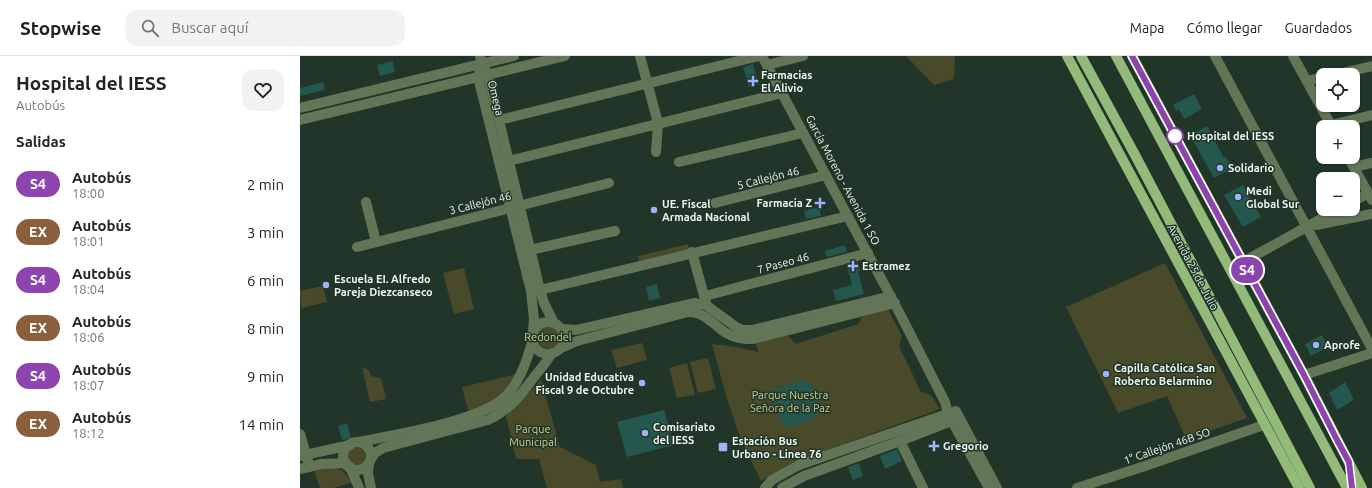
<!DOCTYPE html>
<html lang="es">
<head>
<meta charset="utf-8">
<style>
  body { margin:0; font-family:Ubuntu,sans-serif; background:#f2f2f2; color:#222; height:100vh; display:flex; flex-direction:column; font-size:15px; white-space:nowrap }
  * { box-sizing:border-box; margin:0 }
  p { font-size:13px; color:#767676 }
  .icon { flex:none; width:22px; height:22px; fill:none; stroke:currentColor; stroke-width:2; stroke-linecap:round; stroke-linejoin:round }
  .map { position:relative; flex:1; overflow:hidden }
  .drawer { display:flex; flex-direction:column; background:#fff; width:300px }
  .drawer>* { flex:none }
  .badge { padding:0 8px; border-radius:13px; font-size:14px; line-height:26px }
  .tools { position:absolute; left:1016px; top:12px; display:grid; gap:8px }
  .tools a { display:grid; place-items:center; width:44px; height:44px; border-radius:8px; background:#fff; box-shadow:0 1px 3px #0004; font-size:20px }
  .map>.badge { position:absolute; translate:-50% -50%; box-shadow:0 0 0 2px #fff }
  h2 { padding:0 16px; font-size:15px; line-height:36px }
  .round { display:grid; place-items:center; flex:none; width:42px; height:42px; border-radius:12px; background:#f2f2f2 }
  .overview { display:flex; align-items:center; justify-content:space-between; height:68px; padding:0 16px }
  h1 { font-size:19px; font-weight:700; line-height:30px }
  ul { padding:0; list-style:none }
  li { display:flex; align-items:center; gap:12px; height:48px; padding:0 16px }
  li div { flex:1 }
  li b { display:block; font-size:15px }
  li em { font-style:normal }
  li .badge { min-width:44px; font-weight:700; text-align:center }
  header { display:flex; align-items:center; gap:24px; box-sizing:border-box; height:56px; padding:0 20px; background:#fff; border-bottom:1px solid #e0e0e0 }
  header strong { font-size:19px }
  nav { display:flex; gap:22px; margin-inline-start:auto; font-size:14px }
  .search { width:280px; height:36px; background:#f2f2f2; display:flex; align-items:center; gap:10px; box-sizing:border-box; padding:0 14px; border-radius:12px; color:#767676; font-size:15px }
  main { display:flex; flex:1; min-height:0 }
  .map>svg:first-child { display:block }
  .green { fill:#484a2a }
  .building { fill:#24574e }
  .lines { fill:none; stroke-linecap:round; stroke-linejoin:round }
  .minor { stroke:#627556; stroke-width:10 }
  .major { stroke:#93ba79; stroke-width:10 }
  .line-casing { stroke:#fff; stroke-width:9 }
  .line { stroke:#8e44ad; stroke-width:6 }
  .poi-dot { fill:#9db4fd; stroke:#223529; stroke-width:1.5 }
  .stop-dot { fill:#fff; stroke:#8e44ad; stroke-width:2 }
  .labels { text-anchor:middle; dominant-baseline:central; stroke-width:3; stroke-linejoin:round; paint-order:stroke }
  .poi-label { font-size:11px; font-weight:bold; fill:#eaf6ee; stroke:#223529; text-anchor:start }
  .street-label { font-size:11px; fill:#eaf6ee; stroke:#223529 }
  .stop-label { font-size:11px; font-weight:bold; fill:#eaf6ee; stroke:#223529; text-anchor:start }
  .park-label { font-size:11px; fill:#cbcf8c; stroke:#223529 }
</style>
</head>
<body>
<header>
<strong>Stopwise</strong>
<div class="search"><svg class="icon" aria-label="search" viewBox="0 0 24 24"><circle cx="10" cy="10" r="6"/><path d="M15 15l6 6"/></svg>Buscar aquí</div>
<nav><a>Mapa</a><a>Cómo llegar</a><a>Guardados</a></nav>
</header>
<main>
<section class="drawer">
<div class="overview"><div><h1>Hospital del IESS</h1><p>Autobús</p></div><a class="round"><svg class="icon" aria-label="heart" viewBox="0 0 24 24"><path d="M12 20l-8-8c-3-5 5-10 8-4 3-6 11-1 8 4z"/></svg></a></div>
<h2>Salidas</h2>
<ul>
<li><span class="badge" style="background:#8e44ad;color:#fff">S4</span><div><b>Autobús</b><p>18:00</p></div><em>2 min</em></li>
<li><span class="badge" style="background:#8b5e3c;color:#fff">EX</span><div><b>Autobús</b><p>18:01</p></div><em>3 min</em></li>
<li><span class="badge" style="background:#8e44ad;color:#fff">S4</span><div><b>Autobús</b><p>18:04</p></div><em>6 min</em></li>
<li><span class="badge" style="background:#8b5e3c;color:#fff">EX</span><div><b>Autobús</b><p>18:06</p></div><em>8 min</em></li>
<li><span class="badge" style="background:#8e44ad;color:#fff">S4</span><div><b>Autobús</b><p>18:07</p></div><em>9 min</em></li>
<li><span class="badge" style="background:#8b5e3c;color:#fff">EX</span><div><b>Autobús</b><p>18:12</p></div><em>14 min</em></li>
</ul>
</section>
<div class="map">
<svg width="1072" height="432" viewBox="0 0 1072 432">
  <rect width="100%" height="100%" fill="#223529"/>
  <!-- green -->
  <g class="green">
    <path d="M 606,0 L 655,0 L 654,23 L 634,29 Z"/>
    <path d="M 388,188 L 390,196 L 340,208 L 338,200 Z"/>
    <path d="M 865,207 L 947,362 L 886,383 L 867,340 L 818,357 L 766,251 Z"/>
    <path d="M 164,212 L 174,253 L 154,258 L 143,217 Z"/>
    <path d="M 23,230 L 27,246 L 1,252 L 0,235 Z"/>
    <path d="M 588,253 L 602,280 L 599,290 L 621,336 L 631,339 L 640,353 L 500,404 L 461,425 L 441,384 L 427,343 L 412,288 L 436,291 L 458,296 L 456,287 L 488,280 L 496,288 L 558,268 L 563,260 Z"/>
    <circle cx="248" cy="281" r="11"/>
    <path d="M 342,287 L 347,304 L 317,312 L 311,294 Z"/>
    <path d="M 408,302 L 416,333 L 398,337 L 390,306 Z"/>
    <path d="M 387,307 L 395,339 L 377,342 L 369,312 Z"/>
    <path d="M 62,311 L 69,314 L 71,320 L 81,322 L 86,343 L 70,346 Z"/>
    <path d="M 217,318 L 204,339 L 169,357 L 162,331 Z"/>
    <path d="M 241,324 L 260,391 L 296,409 L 300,426 L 321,423 L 323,432 L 247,432 L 239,403 L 216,403 L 206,360 Z"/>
    <circle cx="57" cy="400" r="9"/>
    <path d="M 33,411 L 42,414 L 52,426 L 34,432 L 20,432 L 14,415 Z"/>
  </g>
  <!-- building -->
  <g class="building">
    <path d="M 93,5 L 95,16 L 80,20 L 77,9 Z"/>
    <path d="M 453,8 L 459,28 L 449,31 L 443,11 Z"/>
    <path d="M 23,26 L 25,34 L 0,40 L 0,32 Z"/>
    <path d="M 894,38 L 902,53 L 884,63 L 879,53 L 877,55 L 873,49 Z"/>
    <path d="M 907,70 L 924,102 L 926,101 L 933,112 L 914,122 L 890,79 Z"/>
    <path d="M 943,129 L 961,161 L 943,171 L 924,139 Z"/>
    <path d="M 519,151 L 521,160 L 506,163 L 504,155 Z"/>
    <path d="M 545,189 L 547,196 L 527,201 L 525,195 Z"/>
    <path d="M 558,206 L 560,215 L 558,215 L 564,238 L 536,245 L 533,234 L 552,229 L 547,209 Z"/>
    <path d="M 357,228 L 360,242 L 349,245 L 346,231 Z"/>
    <path d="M 1022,279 L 1028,291 L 1011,300 L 1005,288 Z"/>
    <path d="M 503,324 L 512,330 L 519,342 L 517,354 L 518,361 L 487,372 L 478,357 L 470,335 Z"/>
    <path d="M 1045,326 L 1054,344 L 1037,354 L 1029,337 Z"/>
    <path d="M 364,354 L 374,389 L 327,401 L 317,366 Z"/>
    <path d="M 47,367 L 51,382 L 42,384 L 38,370 Z"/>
    <path d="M 597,393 L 602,405 L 585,413 L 580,400 Z"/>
    <path d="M 559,407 L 563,420 L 553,424 L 548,411 Z"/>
  </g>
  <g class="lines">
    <!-- minor -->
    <g class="minor">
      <path d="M 180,0 L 182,7 L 188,19 L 240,234 L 244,247 L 254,267"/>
      <path d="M 340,0 L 358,67 L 356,96"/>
      <path d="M 462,0 L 599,256 L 645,346 L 648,358 L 689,432"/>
      <path d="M 915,0 L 1072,293"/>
      <path d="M 993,0 L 1032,71"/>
      <path d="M 182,7 L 178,21 L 231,235 L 234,263 L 233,275"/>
      <path d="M 467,9 L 503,0"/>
      <path d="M 1034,19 L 1072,10"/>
      <path d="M 1007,25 L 1023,21"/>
      <path d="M 0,52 L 214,0"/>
      <path d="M 0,64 L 265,0"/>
      <path d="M 199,64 L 459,0"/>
      <path d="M 1031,69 L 1072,59"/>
      <path d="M 1048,101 L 1072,144"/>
      <path d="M 209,105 L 482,37"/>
      <path d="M 379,106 L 503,77"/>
      <path d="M 1054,111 L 1072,107"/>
      <path d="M 66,146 L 76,186"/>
      <path d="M 1053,146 L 1068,137"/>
      <path d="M 415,147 L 526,119"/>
      <path d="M 1016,169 L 1072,158"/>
      <path d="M 57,191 L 309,127"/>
      <path d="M 230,194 L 315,175"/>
      <path d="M 392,196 L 406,247"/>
      <path d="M 943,206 L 1039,153"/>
      <path d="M 240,234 L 548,160"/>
      <path d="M 405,240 L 568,197"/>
      <circle cx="248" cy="282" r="16"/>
      <path d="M 262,273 L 276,274 L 394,247 L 406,249 L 436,271 L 442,274 L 452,274 L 591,240"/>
      <path d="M 259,293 L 277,285 L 388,256 C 404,256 411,266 423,275 C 433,282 442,283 453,283 L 595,247"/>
      <path d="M 1004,319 L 1072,297"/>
      <path d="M 657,357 L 697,432"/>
      <path d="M 0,378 L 8,405"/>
      <path d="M 600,385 L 623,432"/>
      <path d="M 58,386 C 93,379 183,365 206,340 C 220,326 227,305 232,286"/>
      <circle cx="57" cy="400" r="14"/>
      <path d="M 0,400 L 50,389"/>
      <path d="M 71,403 L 75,397 L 83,392 L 188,364 C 207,355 219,342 231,325 C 238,316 246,307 252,297"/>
      <path d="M 69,407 L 68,417 L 71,432"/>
      <path d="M 50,411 L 59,432"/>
      <path d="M 0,413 L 22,408 L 46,407"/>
      <path d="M 465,432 L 472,424 L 499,409 L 656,355"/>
      <path d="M 482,432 L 504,420 L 600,385 L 659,362"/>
      <path d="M 777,432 L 842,411 L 964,369"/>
    </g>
    <!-- major -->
    <g class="major">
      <path d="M 767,0 L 999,432"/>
      <path d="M 781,0 L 834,97 L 1010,432"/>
      <path d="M 816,0 L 1047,432"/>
      <path d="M 832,0 L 1004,319 L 1062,432"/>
    </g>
  </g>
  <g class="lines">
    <defs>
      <path id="line" d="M 832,0 L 1004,319 L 1036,382 L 1049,406 L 1052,432"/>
    </defs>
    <!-- line casing -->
    <use href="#line" class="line-casing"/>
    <!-- line -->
    <use href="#line" class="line"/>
  </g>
  <!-- markers -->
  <g class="poi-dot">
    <path d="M451 19h4v4h4v4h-4v4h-4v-4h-4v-4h4z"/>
    <circle cx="920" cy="112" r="4"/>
    <circle cx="938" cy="141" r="4"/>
    <path d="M518 141h4v4h4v4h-4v4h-4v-4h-4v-4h4z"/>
    <circle cx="354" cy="154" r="4"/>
    <path d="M551 204h4v4h4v4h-4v4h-4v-4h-4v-4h4z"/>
    <circle cx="26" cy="229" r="4"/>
    <circle cx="1016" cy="289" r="4"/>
    <circle cx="806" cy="318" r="4"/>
    <circle cx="342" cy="327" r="4"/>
    <circle cx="345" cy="377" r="4"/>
    <path d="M632 384h4v4h4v4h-4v4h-4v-4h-4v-4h4z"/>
    <rect x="418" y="386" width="10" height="10" rx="2"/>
  </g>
  <circle class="stop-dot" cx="875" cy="80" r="8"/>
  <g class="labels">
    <!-- poi labels -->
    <g class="poi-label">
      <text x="461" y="19">Farmacias<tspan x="461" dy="13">El Alivio</tspan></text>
      <text x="928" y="112">Solidario</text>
      <text x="946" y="135">Medi<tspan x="946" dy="13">Global Sur</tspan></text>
      <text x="512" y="147" text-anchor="end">Farmacia Z</text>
      <text x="362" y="148">UE. Fiscal<tspan x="362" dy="13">Armada Nacional</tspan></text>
      <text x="562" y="210">Estramez</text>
      <text x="34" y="223">Escuela EI. Alfredo<tspan x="34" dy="13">Pareja Diezcanseco</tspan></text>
      <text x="1024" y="289">Aprofe</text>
      <text x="814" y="312">Capilla Católica San<tspan x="814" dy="13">Roberto Belarmino</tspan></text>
      <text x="334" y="321" text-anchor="end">Unidad Educativa<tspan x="334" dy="13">Fiscal 9 de Octubre</tspan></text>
      <text x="353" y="371">Comisariato<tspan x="353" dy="13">del IESS</tspan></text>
      <text x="432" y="385">Estación Bus<tspan x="432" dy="13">Urbano - Linea 76</tspan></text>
      <text x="643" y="390">Gregorio</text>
    </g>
    <!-- street labels -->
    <g class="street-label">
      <text transform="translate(196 42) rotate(76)">Omega</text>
      <text transform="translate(468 122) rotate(-14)">5 Callejón 46</text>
      <text transform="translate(543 124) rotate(62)">García Moreno - Avenida 1 SO</text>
      <text transform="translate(180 147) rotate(-14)">3 Callejón 46</text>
      <text transform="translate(483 207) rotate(-15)">7 Paseo 46</text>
      <text transform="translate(893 211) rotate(62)">Avenida 25 de Julio</text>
      <text transform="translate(867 390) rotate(-19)">1° Callejón 46B SO</text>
    </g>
    <!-- stop labels -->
    <g class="stop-label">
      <text x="887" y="80">Hospital del IESS</text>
    </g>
    <!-- park labels -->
    <g class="park-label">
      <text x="248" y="281">Redondel</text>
      <text x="490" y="339">Parque Nuestra<tspan x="490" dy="13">Señora de la Paz</tspan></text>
      <text x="233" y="373">Parque<tspan x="233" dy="13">Municipal</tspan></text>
    </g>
  </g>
</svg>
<div class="tools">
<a><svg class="icon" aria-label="locate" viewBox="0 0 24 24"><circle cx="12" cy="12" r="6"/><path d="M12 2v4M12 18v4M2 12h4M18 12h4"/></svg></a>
<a>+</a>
<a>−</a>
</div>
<b class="badge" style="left:947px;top:214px;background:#8e44ad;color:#fff">S4</b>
</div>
</main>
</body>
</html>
